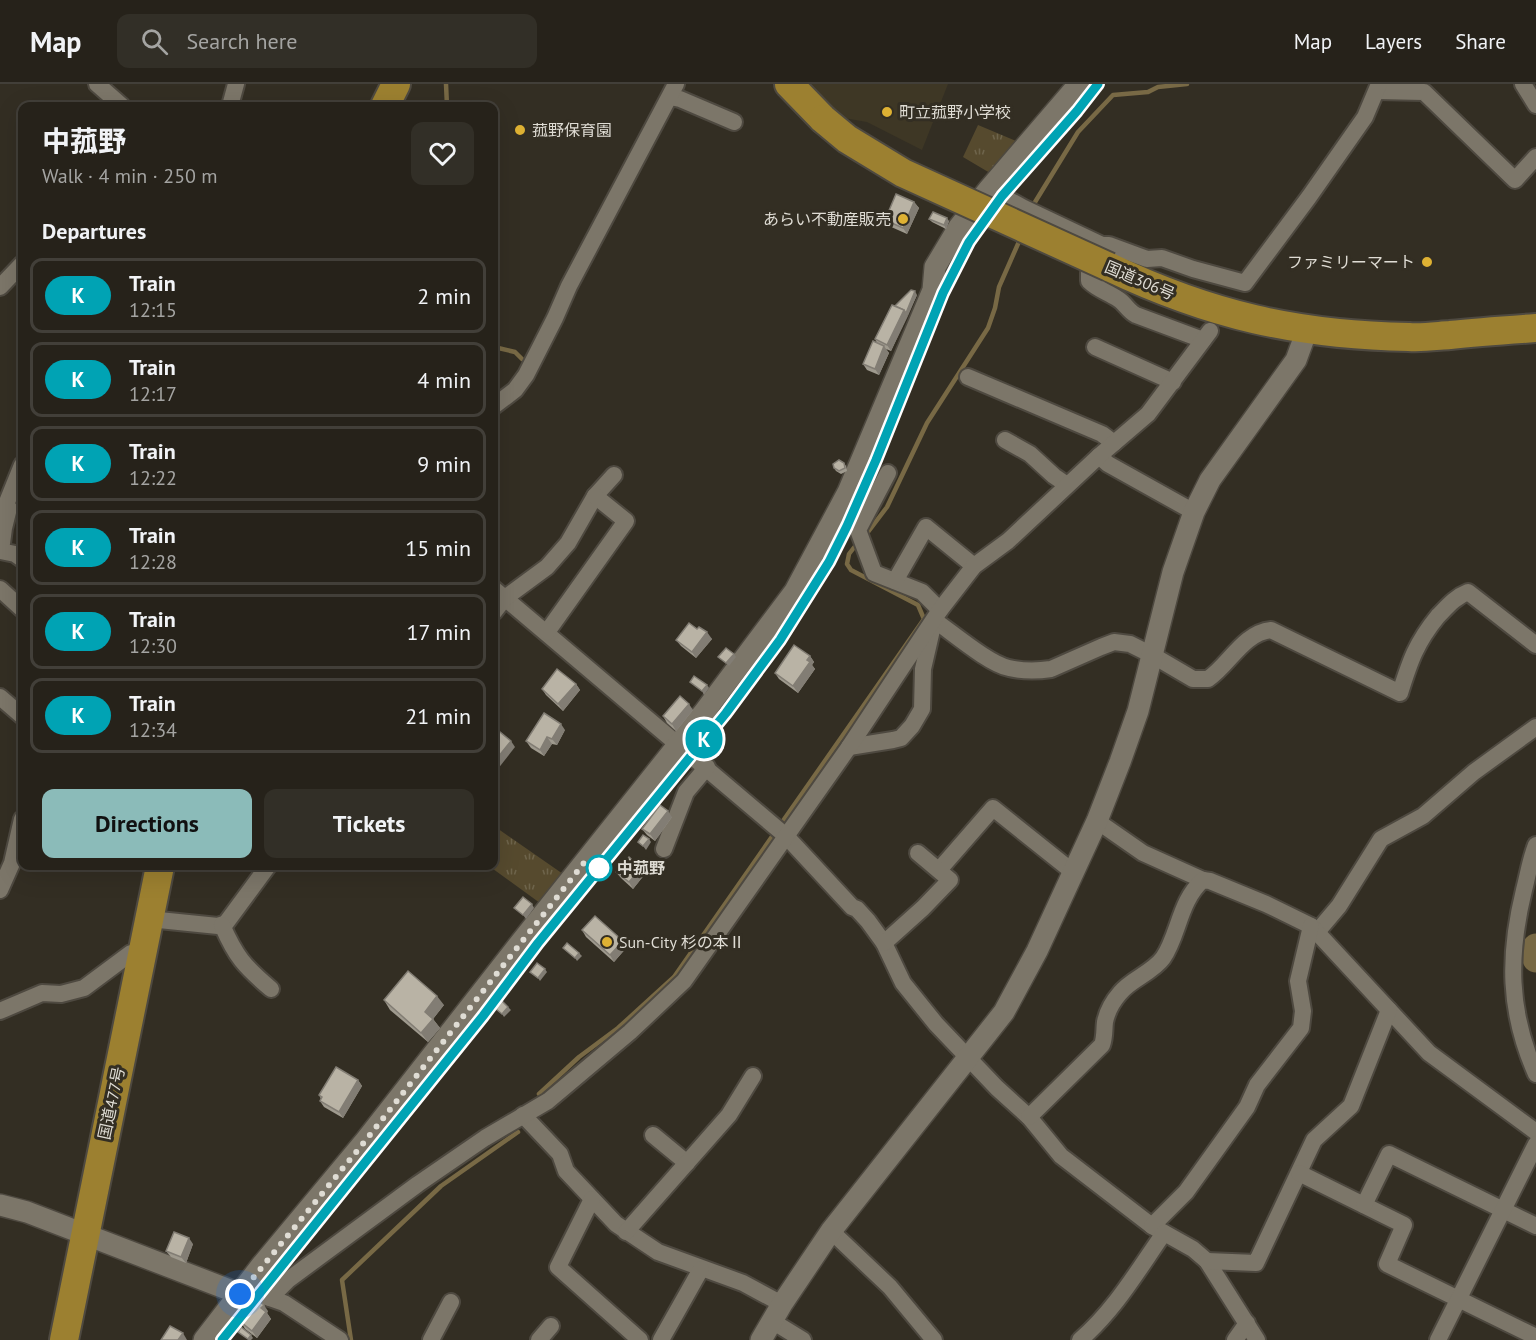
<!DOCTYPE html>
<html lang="en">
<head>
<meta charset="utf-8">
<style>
  body { margin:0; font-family:"PT Sans","Noto Sans JP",sans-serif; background:#322f27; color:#f1f3f6; height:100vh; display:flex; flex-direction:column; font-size:22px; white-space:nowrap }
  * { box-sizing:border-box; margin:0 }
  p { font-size:20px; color:#a4a4a2 }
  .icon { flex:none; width:33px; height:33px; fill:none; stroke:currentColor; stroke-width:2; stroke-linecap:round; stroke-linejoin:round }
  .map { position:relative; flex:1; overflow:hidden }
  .drawer { position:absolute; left:18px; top:18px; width:480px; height:768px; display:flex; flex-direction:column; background:#26221a; border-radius:12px; box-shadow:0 6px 24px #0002,0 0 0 2px #423f39 }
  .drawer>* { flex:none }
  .badge { padding:0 12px; border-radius:20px; font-size:21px; line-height:39px }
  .you { position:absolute; width:30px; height:30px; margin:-15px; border:4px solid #fff; border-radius:50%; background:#1a73e8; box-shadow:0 0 0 9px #1a73e833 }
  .map>.badge { position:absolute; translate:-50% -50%; box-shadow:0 0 0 3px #fff }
  h2 { padding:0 24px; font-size:22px; line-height:54px }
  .round { display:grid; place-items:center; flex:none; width:63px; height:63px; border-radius:12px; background:#322f27 }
  .head { display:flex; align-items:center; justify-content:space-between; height:102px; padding:0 24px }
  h1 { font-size:28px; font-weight:700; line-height:45px }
  .action { display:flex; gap:12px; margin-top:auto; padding:12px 24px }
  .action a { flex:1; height:69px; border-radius:12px; background:#8bbbb9; color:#111; font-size:24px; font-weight:700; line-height:69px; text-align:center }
  .action a+a { background:#322f27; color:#f1f3f6 }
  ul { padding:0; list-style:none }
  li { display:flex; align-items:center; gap:18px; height:75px; margin:0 12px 9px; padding:0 12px; border:3px solid #423f39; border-radius:12px }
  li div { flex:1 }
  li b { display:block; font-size:22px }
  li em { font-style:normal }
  li .badge { min-width:66px; font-weight:700; text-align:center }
  header { display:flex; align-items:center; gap:36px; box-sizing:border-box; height:84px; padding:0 30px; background:#26221a; border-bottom:2px solid #423f39 }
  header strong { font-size:28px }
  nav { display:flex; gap:33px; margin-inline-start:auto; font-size:21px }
  .search { width:420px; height:54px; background:#322f27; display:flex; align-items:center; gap:15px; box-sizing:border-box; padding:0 21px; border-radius:12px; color:#a4a4a2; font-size:22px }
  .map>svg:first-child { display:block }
  .built { fill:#3e3725 }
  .grass { fill:url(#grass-tufts) }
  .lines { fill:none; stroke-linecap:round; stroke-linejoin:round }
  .stream { stroke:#786945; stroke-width:4.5 }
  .river { stroke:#786945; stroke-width:27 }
  .minor-casing { stroke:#4e4940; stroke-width:20 }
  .tertiary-casing { stroke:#4e4940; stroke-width:24 }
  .trunk-casing { stroke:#4e4940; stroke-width:32 }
  .minor { stroke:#7c7669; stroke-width:16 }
  .tertiary { stroke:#7c7669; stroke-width:21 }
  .trunk { stroke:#9c8030; stroke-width:28 }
  .rail-casing { stroke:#ccc9c1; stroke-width:7 }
  .rail { stroke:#332e23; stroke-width:4.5; stroke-dasharray:14; stroke-linecap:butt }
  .trunk-bridge-casing { stroke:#4e4940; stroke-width:32; stroke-linecap:butt }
  .trunk-bridge { stroke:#9c8030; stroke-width:28 }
  .wall { fill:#9f9a8e }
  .shaded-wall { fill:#827d74 }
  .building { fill:#b9b3a5; stroke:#827d74; stroke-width:1.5 }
  .line-casing { stroke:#fff; stroke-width:14 }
  .line { stroke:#00a3b4; stroke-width:9 }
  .walk { stroke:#dfdcd4; stroke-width:6; stroke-dasharray:0 10.8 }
  .poi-dot { fill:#deb133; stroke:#332e23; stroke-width:2 }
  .stop-dot { fill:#fff; stroke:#00a3b4; stroke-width:3 }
  .labels { text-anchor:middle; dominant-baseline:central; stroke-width:6; stroke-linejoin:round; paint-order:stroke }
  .poi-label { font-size:16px; fill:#dfdcd4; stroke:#332e23; text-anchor:start }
  .street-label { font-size:16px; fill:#dfdcd4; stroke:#332e23 }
  .stop-label { font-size:16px; font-weight:bold; fill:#dfdcd4; stroke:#332e23; text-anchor:start }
</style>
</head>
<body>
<header>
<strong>Map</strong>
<div class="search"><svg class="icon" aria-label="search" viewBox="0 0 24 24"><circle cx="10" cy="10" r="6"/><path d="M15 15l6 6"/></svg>Search here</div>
<nav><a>Map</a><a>Layers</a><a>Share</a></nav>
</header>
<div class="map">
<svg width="1536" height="1256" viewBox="0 0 1536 1256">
  <defs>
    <pattern id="grass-tufts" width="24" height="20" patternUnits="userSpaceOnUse" patternTransform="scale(1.5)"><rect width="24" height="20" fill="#564a2e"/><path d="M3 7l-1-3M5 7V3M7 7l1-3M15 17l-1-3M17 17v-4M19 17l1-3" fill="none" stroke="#6e644b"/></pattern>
  </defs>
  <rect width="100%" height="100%" fill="#332e23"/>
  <!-- built -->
  <path class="built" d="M 809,0 L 948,0 L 922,66 L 867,38 L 844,34 L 829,21 Z"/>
  <!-- grass -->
  <g class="grass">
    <path d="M 978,41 L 1016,57 L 990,89 L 963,73 Z"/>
    <path d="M 494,742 L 563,790 L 540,819 L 489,782 L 494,782 Z"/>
  </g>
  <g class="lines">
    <!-- stream -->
    <g class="stream">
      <path d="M 446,0 L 447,22"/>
      <path d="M 1032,123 L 1078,48 L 1113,11 L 1148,8 L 1158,3 L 1187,0"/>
      <path d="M 494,263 L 515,268 L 522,275"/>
      <path d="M 865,452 L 887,423 L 927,339 L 988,244 L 995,224 L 999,203 L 1021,153"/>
      <path d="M 539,1010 L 579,973 L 618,944 L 674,893 L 924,535 L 918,521 L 851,486 L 847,480 L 849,470 L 859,457"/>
      <path d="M 351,1256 L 342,1196 L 441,1102 L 518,1048"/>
    </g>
    <!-- river -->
    <path class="river" d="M 1536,863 L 1536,875"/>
    <defs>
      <g id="minor">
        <path d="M 97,0 L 122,22"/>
        <path d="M 1523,0 L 1536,21"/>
        <path d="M 1377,7 L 1424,8 L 1515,96 L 1536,73"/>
        <path d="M 670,13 L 680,15 L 734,38"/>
        <path d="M 230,22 L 236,0"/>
        <path d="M 989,105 L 1024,124 L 1102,161"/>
        <path d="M 0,203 L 22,180"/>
        <path d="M 1203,256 L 1136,231 C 1128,227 1125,219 1118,215 C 1108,208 1098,206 1089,197 L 1089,189 L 1102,161 L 1109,161 L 1147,175 L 1162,174 L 1193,185 L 1245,199 L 1309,113 L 1365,33 L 1379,0"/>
        <path d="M 1095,263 L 1173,298"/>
        <path d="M 968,293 L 1102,350 L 1114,359"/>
        <path d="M 494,322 L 515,306 L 526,291 L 555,234 L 569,202 L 676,0"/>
        <path d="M 1005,356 L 1030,370 L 1054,392 L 1067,401"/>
        <path d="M 1099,372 L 1108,380 L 1194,428"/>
        <path d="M 22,381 L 5,423 L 9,424 L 4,444 L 1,467 L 15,470 L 22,475"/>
        <path d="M 888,389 L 858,446 L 874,489 L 922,508 L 940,526"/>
        <path d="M 895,497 L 926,443 L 974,482"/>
        <path d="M 0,505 L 22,525"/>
        <path d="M 494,505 L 786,752 L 852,823 L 857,825 L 868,837 L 884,859 L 903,899 L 936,940 L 997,1004 L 1029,1033 L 1061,1072 L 1152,1142 L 1193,1165 L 1207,1177 L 1257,1256"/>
        <path d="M 494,528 L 505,514 L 547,483 L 568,459 L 595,412 L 614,391"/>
        <path d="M 934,536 C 953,549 989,580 1009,584 C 1022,587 1038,587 1051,585 L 1101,563 L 1114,558 L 1130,560 L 1152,571 L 1193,595 L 1208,595 C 1229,581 1243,549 1271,546 L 1400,609 C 1410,577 1416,559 1438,532 C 1447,523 1455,513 1468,508 L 1536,561"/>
        <path d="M 547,548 L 626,437 L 595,412"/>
        <path d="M 0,613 L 22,632"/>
        <path d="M 849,663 L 893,656 L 901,654 L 912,642 L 922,625 L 923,585 L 932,546"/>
        <path d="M 1097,737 L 1143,769 L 1203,796"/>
        <path d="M 1536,761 C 1530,776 1528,791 1524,806 C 1508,871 1508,927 1536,990"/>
        <path d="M 664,765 L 686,708 L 707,683"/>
        <path d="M 939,786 L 993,724 L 1073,788"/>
        <path d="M 0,806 L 12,779 L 22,735"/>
        <path d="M 149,835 L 218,842 L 226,839 L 268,782"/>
        <path d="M 222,841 C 236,873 244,882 271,905"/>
        <path d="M 1317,848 L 1339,822 L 1381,755 L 1423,732 L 1474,688 L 1536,643"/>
        <path d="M 884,859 L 923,824 L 950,796 L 918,769"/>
        <path d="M 1389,926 L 1429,969 L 1536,1048"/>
        <path d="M 0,927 L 42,909 L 61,910 L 84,904 L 131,869 L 142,867"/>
        <path d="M 523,1031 L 560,1070 L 566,1087 L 616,1140 L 658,1168 L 743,1199 L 782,1220"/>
        <path d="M 1029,1033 L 1102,961 C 1105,953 1104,946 1105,938 C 1107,928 1113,917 1120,909 C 1131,895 1152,889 1163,874 C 1179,851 1179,817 1203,796 L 1210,797 L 1266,820 L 1311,842 L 1389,926 L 1351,1022 L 1314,1056 L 1256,1179 L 1207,1177"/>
        <path d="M 653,1051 L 687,1079"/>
        <path d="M 1299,1089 L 1404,1141 L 1387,1180 L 1536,1253"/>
        <path d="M 592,1115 L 558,1183 L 640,1256"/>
        <path d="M 1364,1121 L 1389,1070 L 1536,1142"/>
        <path d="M 1152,1142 L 1186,1108 L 1247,1023 L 1257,1001 L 1301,944 L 1303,927 L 1298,897 L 1311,842"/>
        <path d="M 831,1147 L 890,1203 L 934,1256"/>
        <path d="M 626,1148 L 729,1031 L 753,992"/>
        <path d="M 244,1205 L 284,1219 L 340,1256"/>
        <path d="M 270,1214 L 288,1196 L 418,1100 L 485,1054 L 548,1017 L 630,948 L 684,897 L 849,663 L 940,526 L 974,482 L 1008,457 L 1099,372 L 1148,330 L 1210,247"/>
        <path d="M 772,1237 L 803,1256"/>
        <path d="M 431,1256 L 451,1218"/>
        <path d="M 539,1256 L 551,1242"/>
        <path d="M 661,1256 L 701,1185"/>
        <path d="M 1080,1256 C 1115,1226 1138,1186 1164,1149"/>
        <path d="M 1235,1256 L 1247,1239"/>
        <path d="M 1438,1256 L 1536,1060"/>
      </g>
      <g id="tertiary">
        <path d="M 0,1121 L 27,1128 L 240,1210"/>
        <path d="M 204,1256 L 261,1182 L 366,1056 L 521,858 L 705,627 L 795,507 L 848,408 L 933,206 L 935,183 L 959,143 L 989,105 L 1079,0"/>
        <path d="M 761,1256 L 782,1220 L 831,1147 L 1004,928 L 1037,867 L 1097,737 L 1120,678 L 1138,627 L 1173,488 L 1194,428 L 1210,396 L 1296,276 L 1307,246"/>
      </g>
      <g id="trunk">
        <path d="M 789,0 L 823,35"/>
        <path d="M 385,22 L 396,0"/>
        <path d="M 1109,183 C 1210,231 1297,251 1409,253 C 1422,254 1436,252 1450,251 C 1478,248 1507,246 1536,244"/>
        <path d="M 64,1256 L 160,782"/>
      </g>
    </defs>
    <!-- minor casing -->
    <use href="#minor" class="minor-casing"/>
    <!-- tertiary casing -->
    <use href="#tertiary" class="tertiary-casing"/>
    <!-- trunk casing -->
    <use href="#trunk" class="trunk-casing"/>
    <!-- minor -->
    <use href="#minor" class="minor"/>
    <!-- tertiary -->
    <use href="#tertiary" class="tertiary"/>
    <!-- trunk -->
    <use href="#trunk" class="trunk"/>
    <defs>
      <path id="rail" d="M 222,1256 L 483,932 L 538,859 L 726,629 L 781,556 L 829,478 L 847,442 L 876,376 L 943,209 L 969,158 L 1002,112 L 1077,28 L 1098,0"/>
    </defs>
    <!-- rail casing -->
    <use href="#rail" class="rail-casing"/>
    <!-- rail -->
    <use href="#rail" class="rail"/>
    <defs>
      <path id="trunk-bridge" d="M 823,35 L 847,55 L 903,89 L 1109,183"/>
    </defs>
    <!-- trunk-bridge casing -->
    <use href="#trunk-bridge" class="trunk-bridge-casing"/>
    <!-- trunk-bridge -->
    <use href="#trunk-bridge" class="trunk-bridge"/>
  </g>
  <!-- wall -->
  <g class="wall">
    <path d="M 914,118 L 919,124 L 907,150 L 889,142 L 885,136 Z"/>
    <path d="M 929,135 L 949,137 L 946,145 L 932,138 Z"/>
    <path d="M 917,211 L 891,267 L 886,265 L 889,269 L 879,291 L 867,286 L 863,280 L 877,259 L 875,255 L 895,222 Z"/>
    <path d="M 844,379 L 846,382 L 847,387 L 841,390 L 836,387 L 834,384 Z"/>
    <path d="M 697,545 L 712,555 L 696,574 L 681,562 L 676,556 Z"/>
    <path d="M 810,572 L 814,578 L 812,581 L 815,585 L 798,609 L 779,595 L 775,589 Z"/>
    <path d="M 576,600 L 580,606 L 563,627 L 546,611 L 542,605 Z"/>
    <path d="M 693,626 L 676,647 L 667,639 L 663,632 Z"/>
    <path d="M 565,646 L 557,661 L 552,660 L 544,672 L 531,664 L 526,657 Z"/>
    <path d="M 672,733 L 655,757 L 647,751 L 642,745 Z"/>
    <path d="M 616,788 L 645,790 L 633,805 L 621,794 Z"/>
    <path d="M 582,846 L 623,857 L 627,863 L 614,878 L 586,853 Z"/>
    <path d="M 384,916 L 444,921 L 433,935 L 440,944 L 428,958 L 390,926 Z"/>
    <path d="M 358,996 L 362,1002 L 343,1034 L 324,1023 L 320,1017 L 321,1015 L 319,1011 Z"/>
    <path d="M 193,1160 L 186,1179 L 171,1173 L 166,1167 Z"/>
    <path d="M 268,1227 L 267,1229 L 271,1235 L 257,1254 L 245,1245 L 241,1238 Z"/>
  </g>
  <!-- shaded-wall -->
  <g class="shaded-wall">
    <path d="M 914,118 L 919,124 L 907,150 L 903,144 Z"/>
    <path d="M 947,134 L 949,137 L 946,145 L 944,141 Z"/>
    <path d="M 915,207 L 917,211 L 908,232 L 906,229 Z"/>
    <path d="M 904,226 L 908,232 L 891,267 L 887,261 Z"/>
    <path d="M 884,262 L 889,269 L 879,291 L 875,285 Z"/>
    <path d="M 707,548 L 712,555 L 696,574 L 692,568 Z"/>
    <path d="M 734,570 L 736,573 L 729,582 L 726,579 Z"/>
    <path d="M 810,572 L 814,578 L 812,581 L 815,585 L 798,609 L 793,602 Z"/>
    <path d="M 576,600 L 580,606 L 563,627 L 558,620 Z"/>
    <path d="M 707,601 L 709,604 L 704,611 L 702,607 Z"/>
    <path d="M 689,620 L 693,626 L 676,647 L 672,640 Z"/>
    <path d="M 561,640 L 565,646 L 557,661 L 552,655 Z"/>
    <path d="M 547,653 L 552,660 L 544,672 L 540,666 Z"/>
    <path d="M 511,657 L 515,663 L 494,690 L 494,678 Z"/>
    <path d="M 668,727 L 672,733 L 655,757 L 650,750 Z"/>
    <path d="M 649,755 L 651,758 L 646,766 L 643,762 Z"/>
    <path d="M 641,784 L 645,790 L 633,805 L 629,798 Z"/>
    <path d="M 532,820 L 534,824 L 526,835 L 523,831 Z"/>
    <path d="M 623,857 L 627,863 L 614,878 L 610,871 Z"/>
    <path d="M 579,869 L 582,872 L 577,877 L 575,874 Z"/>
    <path d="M 545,885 L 547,888 L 540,897 L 538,894 Z"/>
    <path d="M 437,912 L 444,921 L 433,935 L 440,944 L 428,958 L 421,949 L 425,928 Z"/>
    <path d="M 508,923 L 511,926 L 504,933 L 502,930 Z"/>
    <path d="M 358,996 L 362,1002 L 343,1034 L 339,1028 Z"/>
    <path d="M 189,1154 L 193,1160 L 186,1179 L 181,1173 Z"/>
    <path d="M 264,1221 L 268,1227 L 267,1229 L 271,1235 L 257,1254 L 252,1247 L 261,1224 Z"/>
    <path d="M 183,1249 L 187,1256 L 178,1256 Z"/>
    <path d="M 251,1251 L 253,1254 L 251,1256 L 248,1256 L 248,1255 Z"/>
  </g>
  <!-- building -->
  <g class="building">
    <path d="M 896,110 L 914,118 L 903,144 L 885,136 Z"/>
    <path d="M 933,128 L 947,134 L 944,141 L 929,135 Z"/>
    <path d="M 911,206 L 915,207 L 906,229 L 904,226 L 895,222 Z"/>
    <path d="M 892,221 L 904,226 L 887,261 L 875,255 Z"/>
    <path d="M 873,257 L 884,262 L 875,285 L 863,280 Z"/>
    <path d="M 839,376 L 844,379 L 845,384 L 839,387 L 834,384 L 833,380 Z"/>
    <path d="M 689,539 L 697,545 L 699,543 L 707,548 L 692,568 L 676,556 Z"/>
    <path d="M 794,561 L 810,572 L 807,576 L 810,578 L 793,602 L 775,589 Z"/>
    <path d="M 726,564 L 734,570 L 726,579 L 718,573 Z"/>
    <path d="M 557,585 L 576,600 L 558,620 L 542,605 Z"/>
    <path d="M 694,592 L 707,601 L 702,607 L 690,598 Z"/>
    <path d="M 680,612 L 689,620 L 672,640 L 663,632 Z"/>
    <path d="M 544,629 L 561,640 L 552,655 L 547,653 L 540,666 L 526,657 Z"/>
    <path d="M 494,643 L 511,657 L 494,678 Z"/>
    <path d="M 660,721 L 668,727 L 650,750 L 642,745 Z"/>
    <path d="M 643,751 L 649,755 L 643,762 L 638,758 Z"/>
    <path d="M 629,773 L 641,784 L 629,798 L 616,788 Z"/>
    <path d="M 523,813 L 532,820 L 523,831 L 514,824 Z"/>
    <path d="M 595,832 L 623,857 L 610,871 L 582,846 Z"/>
    <path d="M 567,859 L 579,869 L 575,874 L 563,864 Z"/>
    <path d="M 537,879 L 545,885 L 538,894 L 530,888 Z"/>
    <path d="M 408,887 L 437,912 L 425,928 L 433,935 L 421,949 L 384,916 Z"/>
    <path d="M 502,917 L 508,923 L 502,930 L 496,925 Z"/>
    <path d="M 336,983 L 358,996 L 339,1028 L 320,1017 L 322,1013 L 319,1011 Z"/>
    <path d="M 174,1148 L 189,1154 L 181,1173 L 166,1167 Z"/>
    <path d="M 260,1218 L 264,1221 L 261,1224 L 266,1228 L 252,1247 L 241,1238 L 255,1219 L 258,1221 Z"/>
    <path d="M 170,1242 L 183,1249 L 178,1256 L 161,1256 Z"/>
    <path d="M 241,1243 L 251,1251 L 248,1255 L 238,1248 Z"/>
  </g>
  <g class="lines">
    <defs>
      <path id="line" d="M 222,1256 L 483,932 L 538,859 L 726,629 L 780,556 L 829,478 L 847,442 L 876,376 L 943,209 L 969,158 L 1002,112 L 1077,27 L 1098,0"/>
    </defs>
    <!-- line casing -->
    <use href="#line" class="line-casing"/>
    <!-- line -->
    <use href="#line" class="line"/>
    <!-- walk -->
    <path class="walk" d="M 240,1210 L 366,1056 L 587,775 L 599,784"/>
  </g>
  <!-- markers -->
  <g class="poi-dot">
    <circle cx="887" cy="28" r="6"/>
    <circle cx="520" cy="46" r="6"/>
    <circle cx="903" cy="135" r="6"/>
    <circle cx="1427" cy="178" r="6"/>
    <circle cx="607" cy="858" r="6"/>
  </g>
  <circle class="stop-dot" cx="599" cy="784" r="12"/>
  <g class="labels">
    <!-- poi labels -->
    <g class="poi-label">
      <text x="899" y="28">町立菰野小学校</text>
      <text x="532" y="46">菰野保育園</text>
      <text x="891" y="135" text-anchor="end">あらい不動産販売</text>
      <text x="1415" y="178" text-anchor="end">ファミリーマート</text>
      <text x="619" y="858">Sun-City 杉の本Ⅱ</text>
    </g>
    <!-- street labels -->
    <g class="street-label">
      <text transform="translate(1140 196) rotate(23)">国道306号</text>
      <text transform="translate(111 1019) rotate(-78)">国道477号</text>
    </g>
    <!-- stop labels -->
    <g class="stop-label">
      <text x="617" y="784">中菰野</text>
    </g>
  </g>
</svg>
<div class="you" style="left:240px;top:1210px"></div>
<b class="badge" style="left:704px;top:655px;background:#00a3b4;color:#fff">K</b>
<section class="drawer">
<div class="head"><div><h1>中菰野</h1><p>Walk · 4 min · 250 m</p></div><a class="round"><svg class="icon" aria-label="heart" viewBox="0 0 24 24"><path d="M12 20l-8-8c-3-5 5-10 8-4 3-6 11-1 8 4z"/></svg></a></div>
<h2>Departures</h2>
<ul>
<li><span class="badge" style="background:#00a3b4;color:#fff">K</span><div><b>Train</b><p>12:15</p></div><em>2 min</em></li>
<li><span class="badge" style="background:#00a3b4;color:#fff">K</span><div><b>Train</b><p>12:17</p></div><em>4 min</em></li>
<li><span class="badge" style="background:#00a3b4;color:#fff">K</span><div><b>Train</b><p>12:22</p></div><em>9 min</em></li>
<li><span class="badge" style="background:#00a3b4;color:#fff">K</span><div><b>Train</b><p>12:28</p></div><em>15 min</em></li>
<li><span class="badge" style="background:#00a3b4;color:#fff">K</span><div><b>Train</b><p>12:30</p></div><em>17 min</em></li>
<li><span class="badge" style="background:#00a3b4;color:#fff">K</span><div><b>Train</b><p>12:34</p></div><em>21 min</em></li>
</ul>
<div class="action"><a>Directions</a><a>Tickets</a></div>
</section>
</div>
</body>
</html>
